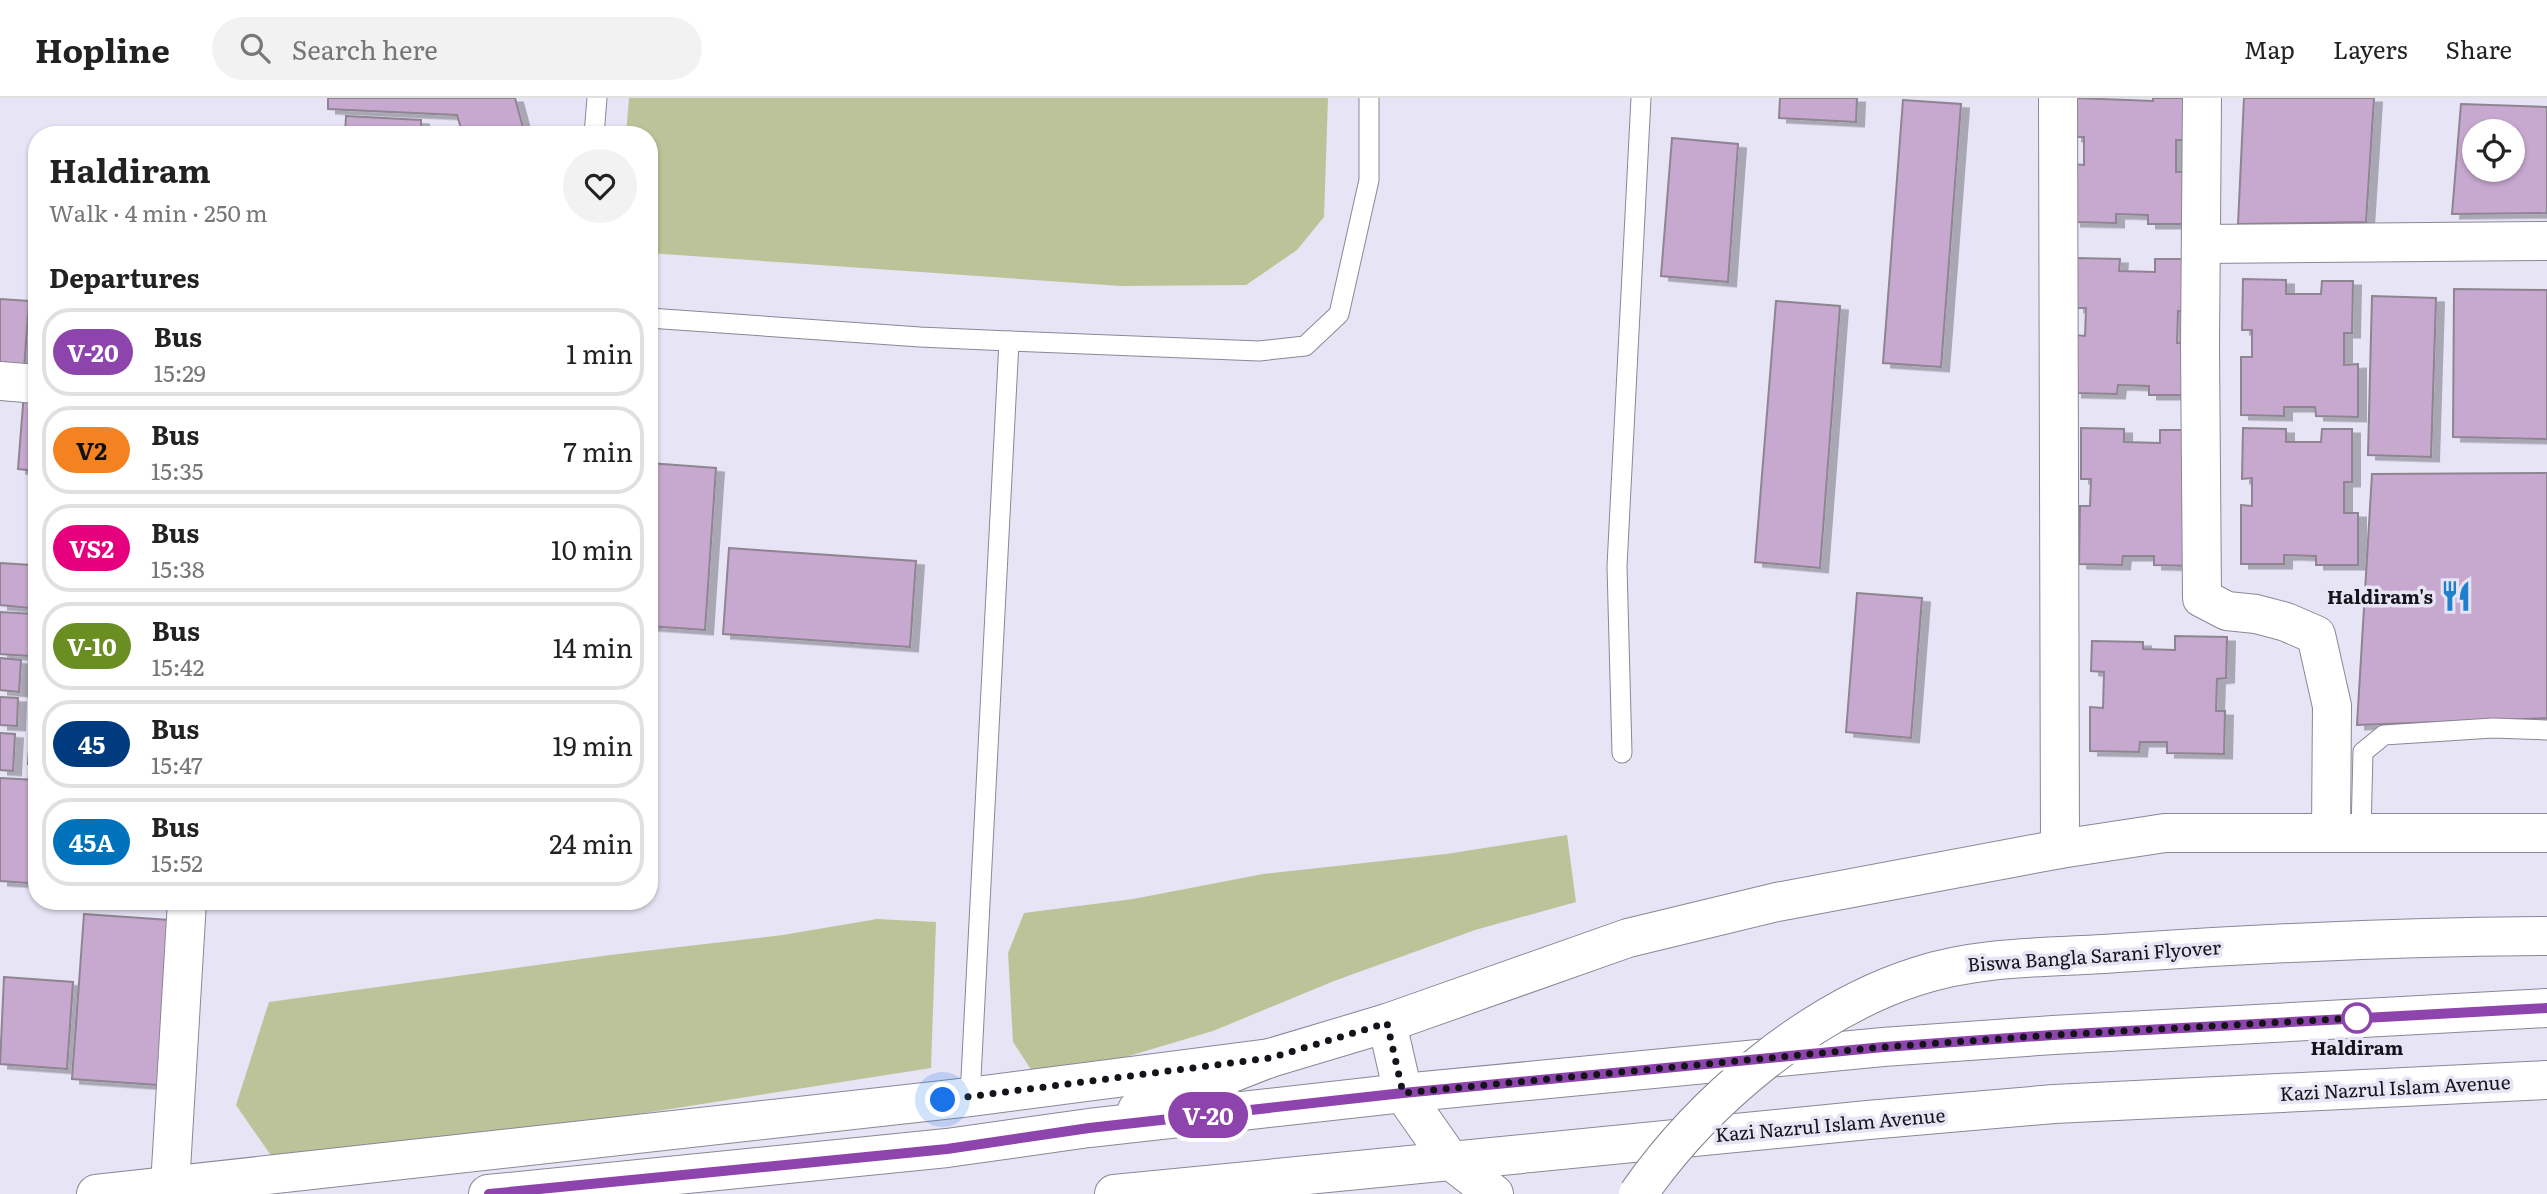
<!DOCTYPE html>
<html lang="en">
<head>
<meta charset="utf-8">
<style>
  body { margin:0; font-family:Literata,serif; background:#f2f2f2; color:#222; height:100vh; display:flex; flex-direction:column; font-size:26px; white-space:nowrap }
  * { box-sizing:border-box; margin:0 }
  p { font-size:23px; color:#767676 }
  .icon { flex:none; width:38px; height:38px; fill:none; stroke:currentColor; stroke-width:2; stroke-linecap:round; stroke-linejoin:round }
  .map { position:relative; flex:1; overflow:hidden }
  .drawer { position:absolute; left:28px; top:28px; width:630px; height:784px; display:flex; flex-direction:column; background:#fff; border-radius:28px; box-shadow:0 2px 5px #0004 }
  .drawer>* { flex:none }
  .badge { padding:0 14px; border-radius:23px; font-size:24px; line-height:46px }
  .tools { position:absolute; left:2462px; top:21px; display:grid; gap:14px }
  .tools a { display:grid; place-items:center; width:63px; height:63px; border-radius:50%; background:#fff; box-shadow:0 2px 5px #0004; font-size:35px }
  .you { position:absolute; width:35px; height:35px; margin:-18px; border:5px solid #fff; border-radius:50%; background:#1a73e8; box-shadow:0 0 0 10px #1a73e833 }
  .map>.badge { position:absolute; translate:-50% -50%; box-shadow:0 0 0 4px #fff }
  h2 { padding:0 21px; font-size:26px; line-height:63px }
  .round { display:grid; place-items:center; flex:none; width:74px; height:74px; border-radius:37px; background:#f2f2f2 }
  .headline { display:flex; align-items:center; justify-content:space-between; height:119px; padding:0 21px }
  h1 { font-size:33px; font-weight:700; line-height:52px }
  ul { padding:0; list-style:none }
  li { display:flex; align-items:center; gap:21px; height:88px; margin:0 14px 10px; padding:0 7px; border:4px solid #e0e0e0; border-radius:28px }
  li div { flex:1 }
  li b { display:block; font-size:26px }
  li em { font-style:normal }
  li .badge { min-width:77px; font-weight:700; text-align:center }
  header { display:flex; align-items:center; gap:42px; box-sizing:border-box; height:98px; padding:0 35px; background:#fff; border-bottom:2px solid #e0e0e0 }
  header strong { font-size:33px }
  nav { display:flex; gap:38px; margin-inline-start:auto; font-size:24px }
  .search { width:490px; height:63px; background:#f2f2f2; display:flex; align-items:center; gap:18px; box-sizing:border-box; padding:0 24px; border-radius:38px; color:#767676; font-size:26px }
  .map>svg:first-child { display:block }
  .green { fill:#bdc398 }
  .building { fill:#c7a8cf; stroke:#8f8491; stroke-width:2; fill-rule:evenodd; filter:url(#shadow) }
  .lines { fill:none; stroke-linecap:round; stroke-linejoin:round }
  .lane-casing { stroke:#8a8796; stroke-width:21 }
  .street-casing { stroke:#8a8796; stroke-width:40 }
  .secondary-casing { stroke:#8a8796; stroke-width:40 }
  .primary-casing { stroke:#8a8796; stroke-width:40 }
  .lane { stroke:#fff; stroke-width:19 }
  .street { stroke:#fff; stroke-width:38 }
  .secondary { stroke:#fff; stroke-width:38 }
  .primary { stroke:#fff; stroke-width:38 }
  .primary-bridge-casing { stroke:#8a8796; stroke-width:40; stroke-linecap:butt }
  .primary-bridge { stroke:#fff; stroke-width:38 }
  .line-casing { stroke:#fff; stroke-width:16 }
  .line { stroke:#8e44ad; stroke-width:10 }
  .walk { stroke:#15141a; stroke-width:7; stroke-dasharray:0 12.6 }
  .stop-dot { fill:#fff; stroke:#8e44ad; stroke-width:3.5 }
  .labels { text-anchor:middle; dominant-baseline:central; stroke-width:7; stroke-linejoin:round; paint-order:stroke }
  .poi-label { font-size:19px; font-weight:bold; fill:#15141a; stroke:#e7e4f5; text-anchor:end }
  .street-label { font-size:19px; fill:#15141a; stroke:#e7e4f5 }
  .stop-label { font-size:19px; font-weight:bold; fill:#15141a; stroke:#e7e4f5 }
</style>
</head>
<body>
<header>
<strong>Hopline</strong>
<div class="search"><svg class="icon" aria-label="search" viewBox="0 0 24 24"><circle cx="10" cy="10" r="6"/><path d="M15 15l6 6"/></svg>Search here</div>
<nav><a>Map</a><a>Layers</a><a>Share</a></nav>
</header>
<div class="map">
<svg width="2547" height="1096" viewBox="0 0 2547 1096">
  <defs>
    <filter id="shadow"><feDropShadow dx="8" dy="4.5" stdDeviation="0" flood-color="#0004"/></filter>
  </defs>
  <rect width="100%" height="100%" fill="#e7e4f5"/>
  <!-- green -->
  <g class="green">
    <path d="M 629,0 L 1328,0 L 1324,119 L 1297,152 L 1246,187 L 1121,188 L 649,155 L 649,37 L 626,37 Z"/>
    <path d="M 1567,737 L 1576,804 L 1475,832 L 1334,883 L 1213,933 L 1105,965 L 1032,973 L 1013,944 L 1008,855 L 1024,815 L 1133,801 L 1263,776 L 1446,756 Z"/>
    <path d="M 877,821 L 936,824 L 931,970 L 281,1072 L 236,1007 L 269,904 L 610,857 L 783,837 Z"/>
  </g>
  <!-- building -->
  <g class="building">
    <path d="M 328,0 L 515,0 L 525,37 L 463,37 L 457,17 L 328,11 Z"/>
    <path d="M 1780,0 L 1857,0 L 1856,24 L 1779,20 Z"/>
    <path d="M 2075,0 L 2153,3 L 2153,0 L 2184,0 L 2184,42 L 2176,42 L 2176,74 L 2190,74 L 2190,126 L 2148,126 L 2148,117 L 2116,116 L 2116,125 L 2073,124 L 2073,66 L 2084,67 L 2084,39 L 2074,39 Z"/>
    <path d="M 2244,0 L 2374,0 L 2366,124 L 2238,126 Z"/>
    <path d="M 1903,2 L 1961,6 L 1941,269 L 1883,265 Z"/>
    <path d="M 2461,6 L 2547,9 L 2547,115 L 2452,116 ZM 2474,33 L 2513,33 L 2513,72 L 2474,72 Z"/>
    <path d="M 346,18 L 421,22 L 421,37 L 345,37 Z"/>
    <path d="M 1672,40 L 1738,46 L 1728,184 L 1661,178 Z"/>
    <path d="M 2076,160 L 2120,161 L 2119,173 L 2155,174 L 2155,161 L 2185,161 L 2185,214 L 2178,213 L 2177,245 L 2191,245 L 2191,297 L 2149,297 L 2149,288 L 2118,287 L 2117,296 L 2074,295 L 2075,237 L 2085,238 L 2086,210 L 2076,210 Z"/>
    <path d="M 2243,181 L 2286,182 L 2286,196 L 2321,196 L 2322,183 L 2353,183 L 2352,235 L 2344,235 L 2344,267 L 2358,266 L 2358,319 L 2316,318 L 2315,309 L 2284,309 L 2284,318 L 2241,317 L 2241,259 L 2252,259 L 2252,232 L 2242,232 Z"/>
    <path d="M 2454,191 L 2547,192 L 2547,341 L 2453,339 Z"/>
    <path d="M 2372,198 L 2436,200 L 2431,359 L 2368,357 Z"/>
    <path d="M 0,201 L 29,203 L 24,272 L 0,271 Z"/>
    <path d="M 1776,203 L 1840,208 L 1820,470 L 1755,464 Z"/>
    <path d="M 24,294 L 37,295 L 37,373 L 18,371 Z"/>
    <path d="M 2081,330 L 2124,331 L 2124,344 L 2160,345 L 2160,332 L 2191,332 L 2196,468 L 2154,467 L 2154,458 L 2123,458 L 2122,467 L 2079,466 L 2080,408 L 2090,408 L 2091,381 L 2081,381 Z"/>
    <path d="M 2243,330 L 2286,331 L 2286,344 L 2321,344 L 2322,331 L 2352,331 L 2352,384 L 2344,384 L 2344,415 L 2358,415 L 2358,467 L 2316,467 L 2316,458 L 2284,457 L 2284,466 L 2241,466 L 2241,407 L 2252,408 L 2252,380 L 2242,381 Z"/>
    <path d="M 649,365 L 716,370 L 705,532 L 649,528 Z"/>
    <path d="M 2547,375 L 2547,620 L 2357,627 L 2372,376 Z"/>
    <path d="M 729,450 L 916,463 L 910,549 L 723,536 Z"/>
    <path d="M 0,465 L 32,467 L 29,510 L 0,507 Z"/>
    <path d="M 1857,495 L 1922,500 L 1911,640 L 1846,634 Z"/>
    <path d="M 0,514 L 33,516 L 30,558 L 0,556 Z"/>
    <path d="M 2175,538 L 2227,539 L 2226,580 L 2217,581 L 2216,613 L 2225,613 L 2224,656 L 2167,655 L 2167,644 L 2140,644 L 2139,654 L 2090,653 L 2090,609 L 2103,610 L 2104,574 L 2091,573 L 2092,543 L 2143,544 L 2143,551 L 2175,552 Z"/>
    <path d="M 36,549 L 37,549 L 37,666 L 28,666 Z"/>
    <path d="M 0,560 L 21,562 L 19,594 L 0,592 Z"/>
    <path d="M 0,599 L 18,600 L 17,628 L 0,627 Z"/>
    <path d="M 0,635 L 15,636 L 13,673 L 0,672 Z"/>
    <path d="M 0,680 L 36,682 L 29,785 L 0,783 Z"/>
    <path d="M 84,816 L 169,822 L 158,987 L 72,981 Z"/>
    <path d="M 4,879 L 73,884 L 67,971 L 0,966 Z"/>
  </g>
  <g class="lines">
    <defs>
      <g id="lane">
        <path d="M 594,37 L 597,0"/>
        <path d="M 649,220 L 920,239 L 1009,243 L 1259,253 L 1305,248 L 1339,216 L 1369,82 L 1369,0"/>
        <path d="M 1622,655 L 1617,468 L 1641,0"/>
        <path d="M 2361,735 L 2363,654 L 2384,637 L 2493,630 L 2547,632"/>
        <path d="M 970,999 L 1009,243"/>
      </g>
      <g id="street">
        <path d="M 2058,0 L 2060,751"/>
        <path d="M 2202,0 L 2200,249 L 2202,500 L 2227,513 L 2256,516 L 2286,524 L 2316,537 L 2332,608 L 2331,735"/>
        <path d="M 2201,146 L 2547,143"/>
        <path d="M 0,283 L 37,286"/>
        <path d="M 170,1088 L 187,803"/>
      </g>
      <g id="secondary">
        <path d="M 1387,925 L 1403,995 L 1450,1062 L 1494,1096"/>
        <path d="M 96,1096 L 970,999 L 1270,960 L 1387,925 L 1628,840 L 1777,804 L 2060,751 L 2165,735 L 2547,735"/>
      </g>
      <g id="primary">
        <path d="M 1137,1012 L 1270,960"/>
        <path d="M 488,1096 L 947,1050 L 1089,1030 L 1403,995 L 1883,949 L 2053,937 L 2547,910"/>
        <path d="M 1114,1096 L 1868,1022 L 2054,1006 L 2547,982"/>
      </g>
    </defs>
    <!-- lane casing -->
    <use href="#lane" class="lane-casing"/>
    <!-- street casing -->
    <use href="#street" class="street-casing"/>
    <!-- secondary casing -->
    <use href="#secondary" class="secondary-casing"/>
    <!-- primary casing -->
    <use href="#primary" class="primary-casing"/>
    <!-- lane -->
    <use href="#lane" class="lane"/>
    <!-- street -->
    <use href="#street" class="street"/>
    <!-- secondary -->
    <use href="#secondary" class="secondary"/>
    <!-- primary -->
    <use href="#primary" class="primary"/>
    <defs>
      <path id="primary-bridge" d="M 1638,1096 C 1702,1004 1810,912 1918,878 C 1982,857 2051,860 2118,855 C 2261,845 2404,839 2547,838"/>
    </defs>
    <!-- primary-bridge casing -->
    <use href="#primary-bridge" class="primary-bridge-casing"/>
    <!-- primary-bridge -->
    <use href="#primary-bridge" class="primary-bridge"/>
  </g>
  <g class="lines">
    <defs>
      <path id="line" d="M 489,1096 L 947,1051 L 1089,1030 L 1403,995 L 1884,949 L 2053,937 L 2547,910"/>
    </defs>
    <!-- line casing -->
    <use href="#line" class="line-casing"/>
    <!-- line -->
    <use href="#line" class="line"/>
    <!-- walk -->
    <path class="walk" d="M 943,1002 L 1270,960 L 1387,925 L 1403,995 L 1884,949 L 2053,937 L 2357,920"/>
  </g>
  <!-- icons -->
  <defs>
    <symbol id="restaurant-bare" viewBox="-9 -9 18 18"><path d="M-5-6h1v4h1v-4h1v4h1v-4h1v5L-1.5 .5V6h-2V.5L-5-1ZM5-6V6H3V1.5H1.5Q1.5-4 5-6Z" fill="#2080cc" stroke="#e7e4f5" stroke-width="2.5" paint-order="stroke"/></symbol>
  </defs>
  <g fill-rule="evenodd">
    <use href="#restaurant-bare" x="2434" y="476" width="44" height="44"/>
  </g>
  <!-- markers -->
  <circle class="stop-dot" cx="2357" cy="920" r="14"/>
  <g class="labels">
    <!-- poi labels -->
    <g class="poi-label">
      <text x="2433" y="498">Haldiram's</text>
    </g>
    <!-- street labels -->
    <g class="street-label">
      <text transform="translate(2094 857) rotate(-4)">Biswa Bangla Sarani Flyover</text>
      <text transform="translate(2395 989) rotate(-3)">Kazi Nazrul Islam Avenue</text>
      <text transform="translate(1830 1026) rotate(-5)">Kazi Nazrul Islam Avenue</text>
    </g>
    <!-- stop labels -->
    <g class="stop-label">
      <text x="2357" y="949">Haldiram</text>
    </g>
  </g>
</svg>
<div class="tools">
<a><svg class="icon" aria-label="locate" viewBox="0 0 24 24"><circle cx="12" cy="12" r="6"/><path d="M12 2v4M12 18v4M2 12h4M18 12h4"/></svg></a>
</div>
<div class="you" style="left:943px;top:1002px"></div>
<b class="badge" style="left:1208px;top:1017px;background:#8e44ad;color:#fff">V-20</b>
<section class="drawer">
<div class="headline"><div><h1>Haldiram</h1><p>Walk · 4 min · 250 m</p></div><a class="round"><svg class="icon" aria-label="heart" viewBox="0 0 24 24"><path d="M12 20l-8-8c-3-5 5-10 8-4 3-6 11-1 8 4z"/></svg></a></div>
<h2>Departures</h2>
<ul>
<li><span class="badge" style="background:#8e44ad;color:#fff">V-20</span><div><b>Bus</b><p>15:29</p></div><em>1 min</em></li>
<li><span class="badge" style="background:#f58220;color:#111">V2</span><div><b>Bus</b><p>15:35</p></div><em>7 min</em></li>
<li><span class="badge" style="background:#e6007e;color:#fff">VS2</span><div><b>Bus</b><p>15:38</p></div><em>10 min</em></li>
<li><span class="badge" style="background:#6b8e23;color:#fff">V-10</span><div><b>Bus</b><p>15:42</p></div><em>14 min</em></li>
<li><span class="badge" style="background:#003b80;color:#fff">45</span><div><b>Bus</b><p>15:47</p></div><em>19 min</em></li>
<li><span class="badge" style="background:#0072bc;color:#fff">45A</span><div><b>Bus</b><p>15:52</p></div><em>24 min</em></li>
</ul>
</section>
</div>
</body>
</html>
